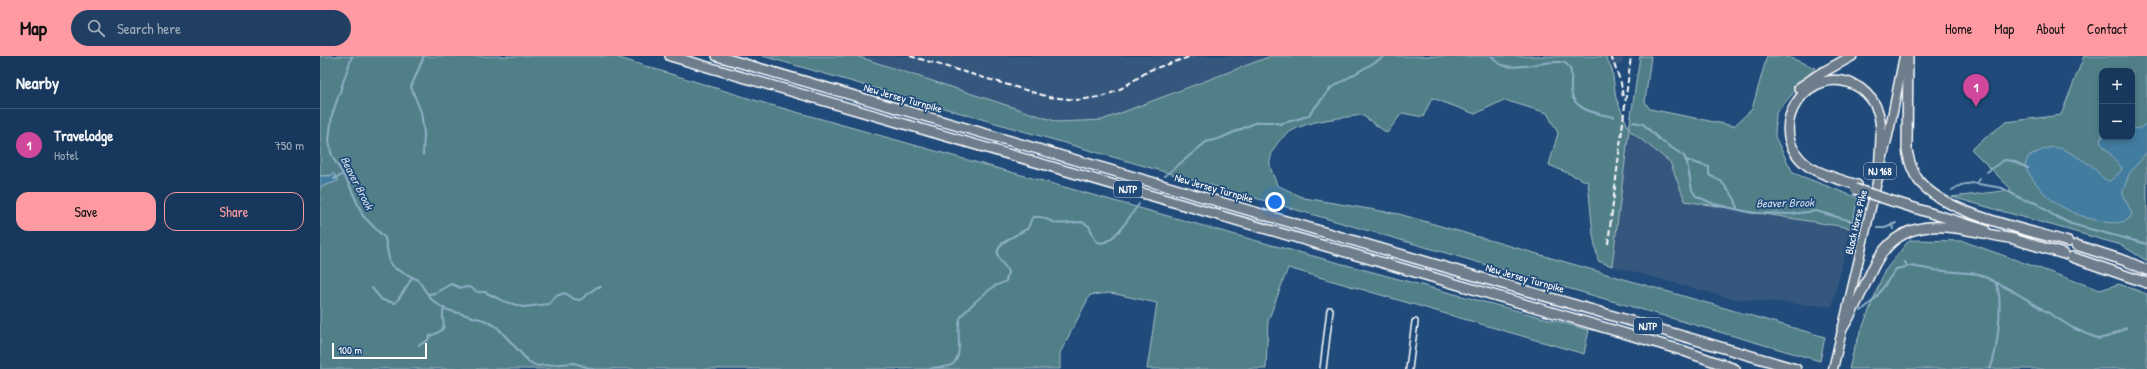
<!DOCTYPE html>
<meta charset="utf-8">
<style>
body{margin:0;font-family:"Patrick Hand",sans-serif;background:#203f62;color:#f1f3f6}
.controls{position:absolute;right:12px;top:12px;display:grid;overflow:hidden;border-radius:8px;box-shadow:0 2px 6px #0003}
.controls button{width:36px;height:36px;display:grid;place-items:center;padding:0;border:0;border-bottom:1px solid #365272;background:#17385c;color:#f1f3f6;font:20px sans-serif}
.scale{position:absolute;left:12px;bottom:10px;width:95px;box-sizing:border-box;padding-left:4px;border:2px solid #fff;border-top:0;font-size:11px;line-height:14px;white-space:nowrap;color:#fff;-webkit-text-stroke:3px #1f4a7a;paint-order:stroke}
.you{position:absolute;left:955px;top:146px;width:14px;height:14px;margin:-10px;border:3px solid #fff;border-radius:50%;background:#1a73e8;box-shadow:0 0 0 6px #1a73e833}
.badge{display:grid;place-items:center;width:26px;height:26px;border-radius:50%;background:#ff9aa2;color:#fff;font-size:13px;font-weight:700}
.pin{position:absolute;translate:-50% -33px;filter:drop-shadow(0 1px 2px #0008)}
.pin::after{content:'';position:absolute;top:21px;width:14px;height:12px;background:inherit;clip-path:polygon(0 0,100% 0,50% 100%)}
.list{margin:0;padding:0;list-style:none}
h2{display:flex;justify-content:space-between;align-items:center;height:52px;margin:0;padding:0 16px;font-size:17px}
h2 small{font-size:13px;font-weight:400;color:#9eacbb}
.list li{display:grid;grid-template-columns:26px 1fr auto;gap:12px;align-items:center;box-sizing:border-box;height:72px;padding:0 16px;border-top:1px solid #365272}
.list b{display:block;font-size:15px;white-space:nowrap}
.list p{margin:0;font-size:13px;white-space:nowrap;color:#9eacbb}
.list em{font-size:13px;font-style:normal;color:#9eacbb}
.actions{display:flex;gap:8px;padding:12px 16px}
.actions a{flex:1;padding:9px 0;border:1px solid #ff9aa2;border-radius:12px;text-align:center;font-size:14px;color:#ff9aa2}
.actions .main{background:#ff9aa2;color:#111}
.icon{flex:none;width:22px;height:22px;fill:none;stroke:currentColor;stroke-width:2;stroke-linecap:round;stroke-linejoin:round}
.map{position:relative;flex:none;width:1827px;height:313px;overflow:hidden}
header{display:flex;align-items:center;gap:24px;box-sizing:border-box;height:56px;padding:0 20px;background:#ff9aa2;color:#111}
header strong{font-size:19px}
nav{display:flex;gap:22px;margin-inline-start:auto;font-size:14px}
.search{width:280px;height:36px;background:#203f62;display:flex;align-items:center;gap:10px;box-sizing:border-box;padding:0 14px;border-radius:22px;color:#9eacbb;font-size:15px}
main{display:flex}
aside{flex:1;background:#17385c}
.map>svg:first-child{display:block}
.built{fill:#34567d}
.green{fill:#517f88;stroke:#a8bfc4;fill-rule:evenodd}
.water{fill:#437b9f;stroke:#8eb0c5}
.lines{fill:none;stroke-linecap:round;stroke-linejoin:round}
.stream{stroke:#8eb0c5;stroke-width:2}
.street-casing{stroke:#fff;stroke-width:8}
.primary-casing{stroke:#fff;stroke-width:11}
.highway-casing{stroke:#fff;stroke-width:12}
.street{stroke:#1f4a7a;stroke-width:5}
.primary{stroke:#6d7d8c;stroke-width:8}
.highway{stroke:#6d7d8c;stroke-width:9}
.rail{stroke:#fff;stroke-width:2;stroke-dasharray:6 3;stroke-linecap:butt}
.highway-bridge-casing{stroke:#fff;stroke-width:12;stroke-linecap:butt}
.highway-bridge{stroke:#6d7d8c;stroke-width:9}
.labels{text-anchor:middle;stroke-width:3.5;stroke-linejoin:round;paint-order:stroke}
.shield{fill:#1f4a7a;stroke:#bcc9d7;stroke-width:1}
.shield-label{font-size:10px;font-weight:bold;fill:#fff}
.street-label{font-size:11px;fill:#fff;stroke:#1f4a7a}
.water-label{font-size:12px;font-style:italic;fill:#d0dee7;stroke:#1f4a7a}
</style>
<header>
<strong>Map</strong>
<div class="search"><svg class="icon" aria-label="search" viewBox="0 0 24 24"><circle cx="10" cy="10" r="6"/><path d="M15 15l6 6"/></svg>Search here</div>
<nav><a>Home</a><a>Map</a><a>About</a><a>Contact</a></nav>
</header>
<main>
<aside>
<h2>Nearby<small></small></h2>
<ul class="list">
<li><span class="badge" style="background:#d1479c">1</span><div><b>Travelodge</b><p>Hotel</p></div><em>750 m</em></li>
</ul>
<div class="actions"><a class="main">Save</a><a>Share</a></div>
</aside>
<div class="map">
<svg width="1827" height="313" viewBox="0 0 1827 313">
<rect width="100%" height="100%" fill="#1f4a7a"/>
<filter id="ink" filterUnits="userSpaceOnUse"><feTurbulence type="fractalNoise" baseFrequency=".025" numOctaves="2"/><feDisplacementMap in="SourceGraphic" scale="8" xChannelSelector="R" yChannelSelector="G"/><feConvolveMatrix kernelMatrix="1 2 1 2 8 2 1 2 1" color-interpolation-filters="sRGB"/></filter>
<g filter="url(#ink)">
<!-- built -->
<path class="built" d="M536,0H951L782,64L738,66Z
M1285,0H1303V6L1292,13Z
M1309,74L1350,106L1365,145L1531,172L1512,251L1409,242L1292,210Z"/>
<!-- green -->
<path class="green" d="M0,0H293L444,47L948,188L1269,274L1264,298L968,212L948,265L946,313H827L837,247L791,237L770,239L740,297V313H0V131L18,125L15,119L0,120Z
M443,0H536L738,66L782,64L951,0H1285L1292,13L1296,42L1309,73L1320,0H1331L1325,46L1330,53L1414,70L1432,53L1447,0H1466L1495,12L1456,57L1455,81L1473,117L1538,142L1531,172L1365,145L1350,106L1309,74L1292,210L1278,205L1273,179L1268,126L1229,109L1238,77L1227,57L1184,44L1155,58L1112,42L1103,61L1082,57L1067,77L1042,59C1010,64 957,64 950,105C949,112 955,122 957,129L984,142L1079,158L1505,281L1500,305Z
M1764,0H1827V205L1801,189L1632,141L1692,134L1651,93L1686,66L1741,59ZM1782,15H1812V81H1782Z
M1589,184L1643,185L1780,234L1799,228L1827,238V313H1529L1534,293L1564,216Z"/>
<!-- water -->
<path class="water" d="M1827,67V96L1809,118L1803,135V140L1812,157L1810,162C1795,176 1745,156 1732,144C1721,135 1711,122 1705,110L1708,101C1729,90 1735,87 1756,100C1762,104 1769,107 1774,112C1779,117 1783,125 1790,125L1801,115L1802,112L1780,86L1782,80L1812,81V73L1820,72Z
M13,117L18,125L0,131V120H11Z"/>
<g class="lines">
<!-- stream -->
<path class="stream" d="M32,0L12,59L9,84L11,96L13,102L29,128L43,160L65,182L70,208L76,213L98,224L111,243L124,253L164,264L177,271L208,305L217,310L254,307L273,313
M1172,0C1184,23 1226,1 1245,7C1257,15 1247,31 1253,42C1260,56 1280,58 1294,61
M1313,66L1323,68L1340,84L1364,100L1367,107L1372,134L1376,140L1394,148L1432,157L1471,158L1496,155L1538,167
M103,99L104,77L101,56L91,31L104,0
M1366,104L1389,111V119L1401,125L1415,143L1417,152
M1667,116L1684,104L1693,105L1708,112
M845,120L886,86L901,82L937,66H952L960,68L988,60L1011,32L1065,0
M14,123L24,118
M1656,128L1660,123
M1632,134L1641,129L1653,127L1682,132L1702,143L1716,147L1733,159L1751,168L1827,188
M1572,168L1573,173
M1557,172H1565L1576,167
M1585,206L1587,210
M52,232L62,244L75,247C79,243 90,226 92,221
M109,238L115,237L131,228L141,232L149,231L158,236H165L183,245L203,251L229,248L236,240L245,237L254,243L260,244L277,231H281
M1541,255L1555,243L1576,213L1591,210L1613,214L1659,218L1693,235L1753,272L1779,283L1790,280L1806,272
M99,289L107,285L110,280C133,272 119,267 124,252
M610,313C617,309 627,313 633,308C645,296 634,274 641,261C645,254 668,234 675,230C679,228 683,227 686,225L688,216C686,210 680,206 678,200C674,186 700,178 708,172L712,162C721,158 728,165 736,167C746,169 753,166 762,166L769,170L776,185C790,195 811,158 819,148
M1670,313C1677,297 1684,243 1676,228"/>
<!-- street casing -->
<g class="street-casing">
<path id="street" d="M1003,313L1010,254
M1089,313L1095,266"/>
</g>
<!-- primary casing -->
<g class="primary-casing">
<path id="primary" d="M1513,313L1570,71L1584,0"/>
</g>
<!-- highway casing -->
<g class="highway-casing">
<path id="highway" d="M350,0L1105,219L1361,294L1415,313
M397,0L1476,313
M1588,0L1587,94C1589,105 1592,116 1599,125C1627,159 1707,173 1748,186
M1479,32L1498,19L1532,0
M1537,129C1522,124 1505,120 1491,112C1437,76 1490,0 1540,32C1548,38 1555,46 1558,56C1564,75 1559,100 1559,120
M1572,145L1665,174
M1690,182L1744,198
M1756,189L1806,205L1827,214
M1752,201L1827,227
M1522,273C1536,252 1544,229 1555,208C1586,150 1643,175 1694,183"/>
</g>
<!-- street -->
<use href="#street" class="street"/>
<!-- primary -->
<use href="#primary" class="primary"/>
<!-- highway -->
<use href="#highway" class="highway"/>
<!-- rail -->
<path class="rail" d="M590,0L729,41L759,44L785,40L802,32L830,14L872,0
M1291,0L1301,27L1303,42
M1288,188L1311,0"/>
<!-- highway-bridge casing -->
<g class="highway-bridge-casing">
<path id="highway-bridge" d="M1535,133L1572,145"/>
</g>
<!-- highway-bridge -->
<use href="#highway-bridge" class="highway-bridge"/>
</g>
</g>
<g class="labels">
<!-- shield labels -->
<g class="shield">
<rect x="1544" y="107" width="32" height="16" rx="3"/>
<rect x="794" y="125" width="28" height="16" rx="3"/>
<rect x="1314" y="262" width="28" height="16" rx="3"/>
</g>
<g class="shield-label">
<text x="1560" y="119">NJ 168</text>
<text x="808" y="137">NJTP</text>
<text x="1328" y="274">NJTP</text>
</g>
<!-- street labels -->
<g class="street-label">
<text transform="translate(583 42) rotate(16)" y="4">New Jersey Turnpike</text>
<text transform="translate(894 132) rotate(16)" y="4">New Jersey Turnpike</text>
<text transform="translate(1536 166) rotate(-77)" y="4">Black Horse Pike</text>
<text transform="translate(1205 222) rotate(16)" y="4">New Jersey Turnpike</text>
</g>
<!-- water labels -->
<g class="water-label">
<text transform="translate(37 127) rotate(63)" y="4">Beaver Brook</text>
<text transform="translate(1465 147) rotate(-1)" y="4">Beaver Brook</text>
</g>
</g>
</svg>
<div class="controls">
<button>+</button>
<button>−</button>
</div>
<div class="scale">100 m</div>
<div class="you"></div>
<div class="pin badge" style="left:1656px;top:51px;background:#d1479c">1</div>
</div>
</main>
